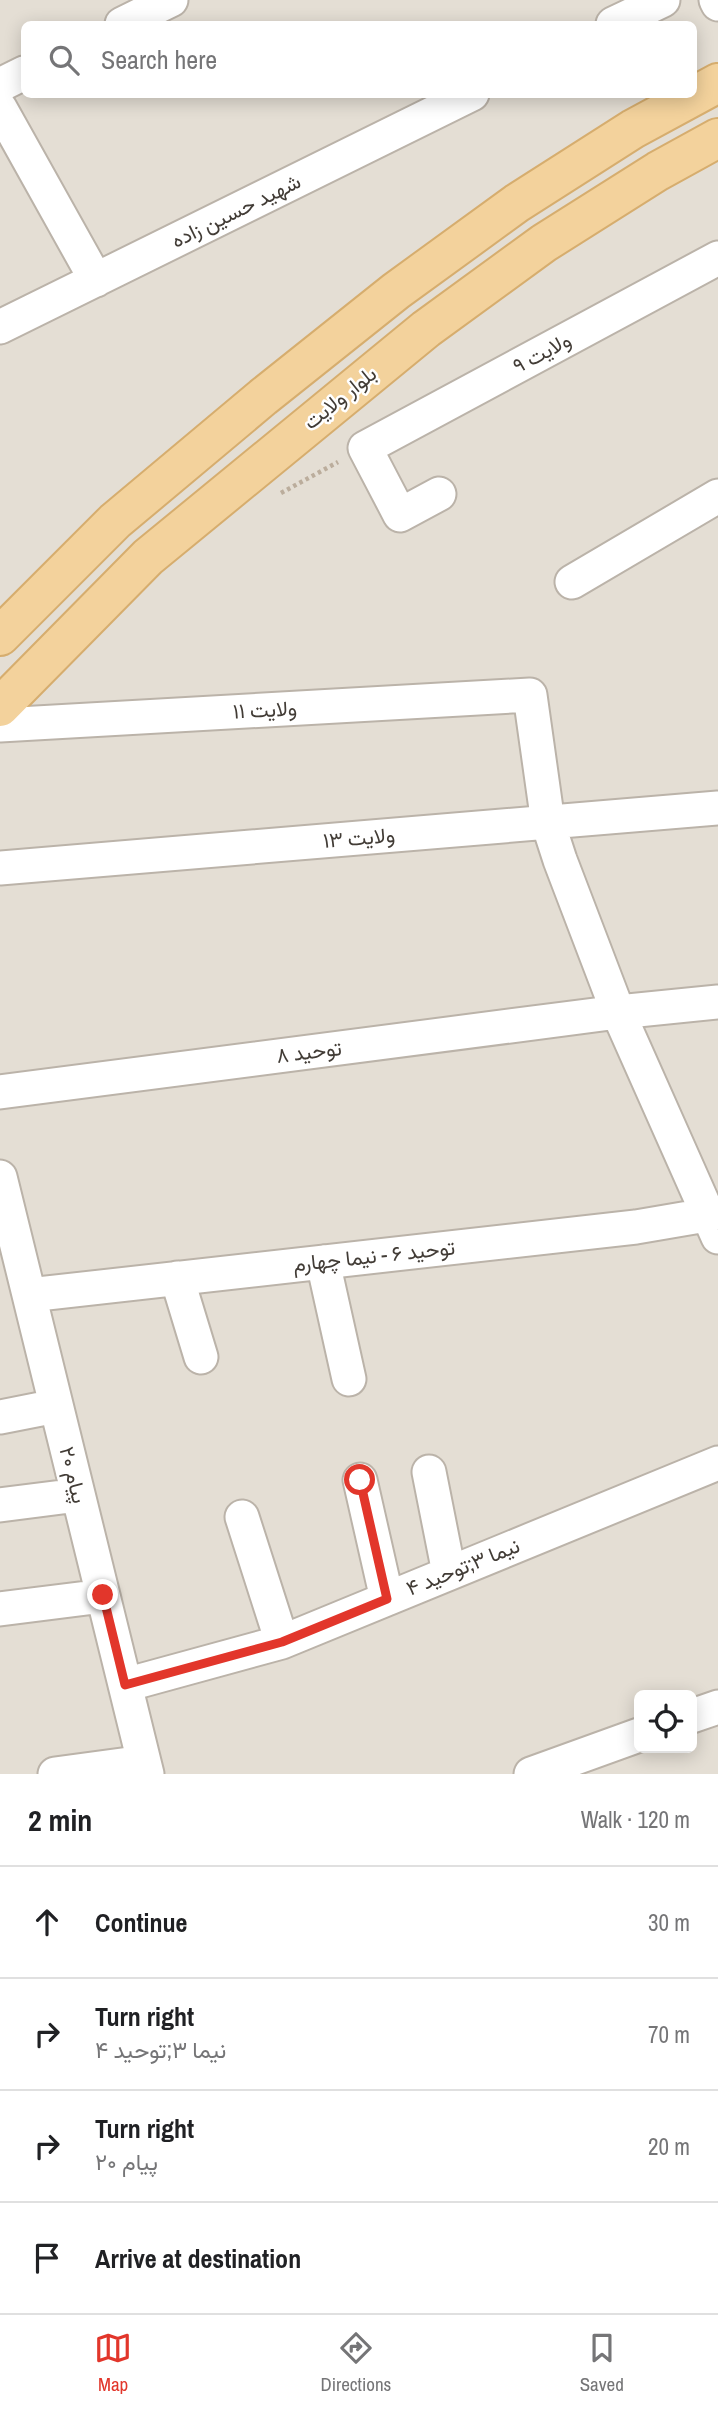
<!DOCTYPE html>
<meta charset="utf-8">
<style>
body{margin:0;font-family:"Archivo Narrow",Vazirmatn,sans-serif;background:#f6f6f6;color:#202124}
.controls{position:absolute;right:21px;bottom:21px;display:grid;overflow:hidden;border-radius:10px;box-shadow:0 4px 18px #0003}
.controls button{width:63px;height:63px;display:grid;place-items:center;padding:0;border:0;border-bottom:2px solid #e0e0e0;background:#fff;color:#202124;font:35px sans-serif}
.stop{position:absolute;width:21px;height:21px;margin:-16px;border:5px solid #e2362b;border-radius:50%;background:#fff}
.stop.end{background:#e2362b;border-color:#fff;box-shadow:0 2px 7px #0008}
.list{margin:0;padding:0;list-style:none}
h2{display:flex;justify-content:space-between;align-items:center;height:91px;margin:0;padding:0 28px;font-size:30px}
h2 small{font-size:23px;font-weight:400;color:#757577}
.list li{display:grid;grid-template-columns:46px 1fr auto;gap:21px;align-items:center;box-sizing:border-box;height:112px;padding:0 28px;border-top:2px solid #e0e0e0}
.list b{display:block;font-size:26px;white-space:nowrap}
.list p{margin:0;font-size:23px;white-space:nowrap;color:#757577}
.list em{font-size:23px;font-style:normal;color:#757577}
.icon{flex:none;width:38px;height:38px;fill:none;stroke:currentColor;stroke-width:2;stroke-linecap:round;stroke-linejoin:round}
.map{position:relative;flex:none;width:718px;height:1774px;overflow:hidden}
.search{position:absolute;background:#fff;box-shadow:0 4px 18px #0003;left:21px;right:21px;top:21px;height:77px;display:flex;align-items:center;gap:18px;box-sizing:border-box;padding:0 24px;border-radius:10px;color:#757577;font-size:26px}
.sheet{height:539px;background:#fff}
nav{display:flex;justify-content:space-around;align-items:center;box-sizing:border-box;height:98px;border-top:2px solid #e0e0e0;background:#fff;font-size:19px;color:#757577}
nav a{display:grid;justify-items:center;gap:4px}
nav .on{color:#e2362b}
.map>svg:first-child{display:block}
.residential{fill:#e4ded4;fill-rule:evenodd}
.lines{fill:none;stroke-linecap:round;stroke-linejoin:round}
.street-casing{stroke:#bbb3a9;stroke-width:37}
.primary-casing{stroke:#d6ad6e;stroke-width:42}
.path{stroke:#bbad9c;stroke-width:4.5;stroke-dasharray:3.5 3.5;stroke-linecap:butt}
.street{stroke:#fff;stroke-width:33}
.primary{stroke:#f3d29c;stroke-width:38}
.route{stroke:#e2362b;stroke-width:9}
.labels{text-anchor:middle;stroke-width:5;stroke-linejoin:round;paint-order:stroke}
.street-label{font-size:21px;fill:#423c36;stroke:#fff}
</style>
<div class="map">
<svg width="718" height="1774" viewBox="0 0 718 1774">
<rect width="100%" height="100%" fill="#f1ece6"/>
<!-- residential -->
<path class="residential" d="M0,0H718V1774H0ZM24,24H694V94H24ZM639,1695H692V1748H639Z"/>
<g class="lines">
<!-- street casing -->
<g class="street-casing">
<path id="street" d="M716,0L718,4
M122,24L171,0
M613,24L663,0
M0,85L24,73
M0,108L96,280
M0,327L472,94
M439,494L400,515L365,448L718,258
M572,582L718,496
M0,725L530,695L548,823L560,860L618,1012L718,1237
M0,868L718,808
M0,1092L618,1012L718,1002
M0,1177L147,1774
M323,1262L349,1379
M177,1278L201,1357
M29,1295L636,1227L718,1213
M0,1417L56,1406
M429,1472L449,1573
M360,1480L387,1599
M0,1505L78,1495
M242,1517L282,1642
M0,1609L103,1596
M125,1685L282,1642L718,1463
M692,1716L718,1707
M55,1774L144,1762
M531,1774L639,1735"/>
</g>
<!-- primary casing -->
<g class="primary-casing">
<path id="primary" d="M0,636L115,521L263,397L396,291L517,203L633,129L718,83
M0,707L148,557L426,329L544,243L658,171L718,138"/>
</g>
<!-- path -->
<path class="path" d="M281,493L338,462"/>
<!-- street -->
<use href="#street" class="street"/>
<!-- primary -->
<use href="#primary" class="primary"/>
</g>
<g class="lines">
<!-- route -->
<path class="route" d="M103,1595L125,1685L282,1642L387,1599L360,1480"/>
</g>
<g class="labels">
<!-- street labels -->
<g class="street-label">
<text transform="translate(236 211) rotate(-26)" y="7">شهید حسین زاده</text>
<text transform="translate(542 353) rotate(-28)" y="7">ولایت ۹</text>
<text transform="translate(340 398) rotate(-39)" y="7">بلوار ولایت</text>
<text transform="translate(265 710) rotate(-3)" y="7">ولایت ۱۱</text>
<text transform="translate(359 838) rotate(-5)" y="7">ولایت ۱۳</text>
<text transform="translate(309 1052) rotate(-7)" y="7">توحید ۸</text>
<text transform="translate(374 1256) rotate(-6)" y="7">توحید ۶ - نیما چهارم</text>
<text transform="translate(73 1475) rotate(76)" y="7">پیام ۲۰</text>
<text transform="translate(463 1567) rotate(-22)" y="7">نیما ۳;توحید ۴</text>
</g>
</g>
</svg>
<div class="controls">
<button><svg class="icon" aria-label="locate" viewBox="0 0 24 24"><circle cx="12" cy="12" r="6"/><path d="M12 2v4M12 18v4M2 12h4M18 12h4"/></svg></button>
</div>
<div class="stop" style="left:360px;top:1480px"></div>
<div class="stop end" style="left:103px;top:1595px"></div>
<div class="search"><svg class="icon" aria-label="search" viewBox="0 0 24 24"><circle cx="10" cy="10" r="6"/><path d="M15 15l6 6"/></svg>Search here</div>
</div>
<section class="sheet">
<h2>2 min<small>Walk · 120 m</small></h2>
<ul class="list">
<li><svg class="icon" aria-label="ahead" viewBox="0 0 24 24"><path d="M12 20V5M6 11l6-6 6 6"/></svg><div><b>Continue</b></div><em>30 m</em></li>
<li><svg class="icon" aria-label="right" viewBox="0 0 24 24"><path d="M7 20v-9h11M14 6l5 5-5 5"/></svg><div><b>Turn right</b><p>نیما ۳;توحید ۴</p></div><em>70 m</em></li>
<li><svg class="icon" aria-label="right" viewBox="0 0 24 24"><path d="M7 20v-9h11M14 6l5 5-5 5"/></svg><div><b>Turn right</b><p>پیام ۲۰</p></div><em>20 m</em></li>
<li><svg class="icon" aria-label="arrive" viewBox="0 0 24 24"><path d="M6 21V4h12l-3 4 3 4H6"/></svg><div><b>Arrive at destination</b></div></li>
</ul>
</section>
<nav>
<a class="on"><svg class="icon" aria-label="map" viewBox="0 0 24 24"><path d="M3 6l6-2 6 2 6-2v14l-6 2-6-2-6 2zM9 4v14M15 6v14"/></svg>Map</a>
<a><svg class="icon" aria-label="directions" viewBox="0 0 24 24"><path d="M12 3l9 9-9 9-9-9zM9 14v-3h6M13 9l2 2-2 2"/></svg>Directions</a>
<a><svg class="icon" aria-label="saved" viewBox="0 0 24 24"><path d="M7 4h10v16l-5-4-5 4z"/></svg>Saved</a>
</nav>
